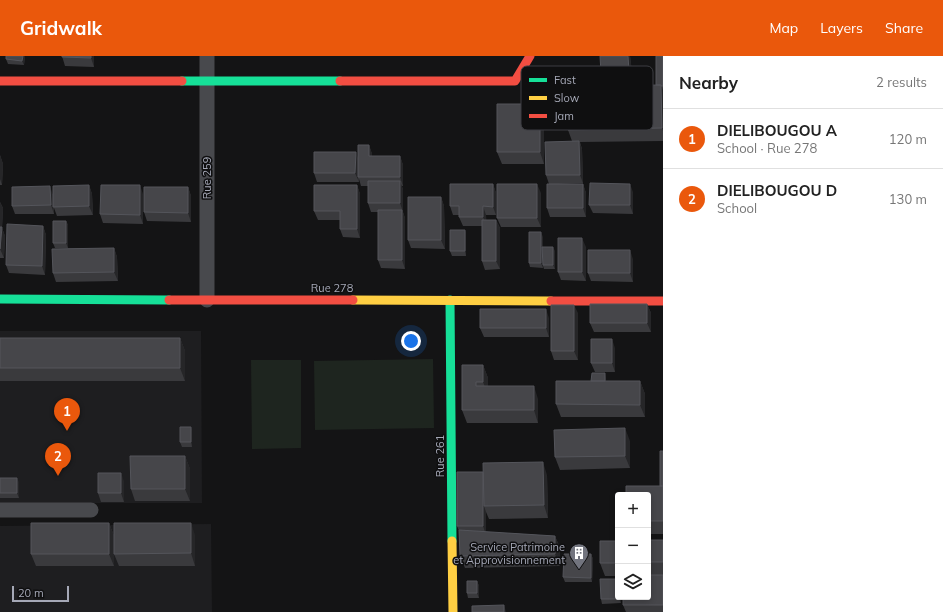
<!DOCTYPE html>
<meta charset="utf-8">
<style>
body{margin:0;font-family:Mulish,sans-serif;background:#f6f6f6;color:#222}
.controls{position:absolute;right:12px;bottom:12px;display:grid;overflow:hidden;border-radius:4px;box-shadow:0 2px 6px #0003}
.controls button{width:36px;height:36px;display:grid;place-items:center;padding:0;border:0;border-bottom:1px solid #e0e0e0;background:#fff;color:#222;font:20px sans-serif}
.scale{position:absolute;left:12px;bottom:10px;width:57px;box-sizing:border-box;padding-left:4px;border:2px solid #a5a8b6;border-top:0;font-size:11px;line-height:14px;white-space:nowrap;color:#a5a8b6;-webkit-text-stroke:3px #0f0f10;paint-order:stroke}
.you{position:absolute;left:411px;top:285px;width:14px;height:14px;margin:-10px;border:3px solid #fff;border-radius:50%;background:#1a73e8;box-shadow:0 0 0 6px #1a73e833}
.badge{display:grid;place-items:center;width:26px;height:26px;border-radius:50%;background:#ea580c;color:#fff;font-size:13px;font-weight:700}
.pin{position:absolute;translate:-50% -33px;filter:drop-shadow(0 1px 2px #0008)}
.pin::after{content:'';position:absolute;top:21px;width:14px;height:12px;background:inherit;clip-path:polygon(0 0,100% 0,50% 100%)}
.list{margin:0;padding:0;list-style:none}
h2{display:flex;justify-content:space-between;align-items:center;height:52px;margin:0;padding:0 16px;font-size:17px}
h2 small{font-size:13px;font-weight:400;color:#767676}
.list li{display:grid;grid-template-columns:26px 1fr auto;gap:12px;align-items:center;box-sizing:border-box;height:60px;padding:0 16px;border-top:1px solid #e0e0e0}
.list b{display:block;font-size:15px;white-space:nowrap}
.list p{margin:0;font-size:13px;white-space:nowrap;color:#767676}
.list em{font-size:13px;font-style:normal;color:#767676}
.icon{flex:none;width:22px;height:22px;fill:none;stroke:currentColor;stroke-width:2;stroke-linecap:round;stroke-linejoin:round}
.map{position:relative;flex:none;width:663px;height:556px;overflow:hidden}
header{display:flex;align-items:center;gap:24px;box-sizing:border-box;height:56px;padding:0 20px;background:#ea580c;color:#fff}
header strong{font-size:19px}
nav{display:flex;gap:22px;margin-inline-start:auto;font-size:14px}
main{display:flex}
aside{flex:1;background:#fff}
.map>svg:first-child{display:block}
.built{fill:#1e1e20}
.green{fill:#1e251f}
.lines{fill:none;stroke-linecap:round;stroke-linejoin:round}
.street{stroke:#48494d;stroke-width:15}
.fast{stroke:#16e098;stroke-width:9}
.slow{stroke:#ffcf43;stroke-width:9}
.jam{stroke:#f24e42;stroke-width:9}
.wall{fill:#3a3a3d}
.shaded-wall{fill:#262628}
.building{fill:#46464a;stroke:#54555b}
.labels{text-anchor:middle;stroke-width:3;stroke-linejoin:round;paint-order:stroke}
.street-label{font-size:11px;fill:#a5a8b6;stroke:#0f0f10}
.poi-label{font-size:11px;fill:#a5a8b6;stroke:#0f0f10;text-anchor:end}
.key{fill:#0f0f10;stroke:#3c3d42;stroke-width:1}
.key-label{font-size:11px;fill:#a5a8b6}
</style>
<header>
<strong>Gridwalk</strong>
<nav><a>Map</a><a>Layers</a><a>Share</a></nav>
</header>
<main>
<div class="map">
<svg width="663" height="556" viewBox="0 0 663 556">
<rect width="100%" height="100%" fill="#141415"/>
<!-- built -->
<path class="built" d="M0,275H201L202,447H0Z
M211,468L212,556H0V470Z"/>
<!-- green -->
<path class="green" d="M433,303L434,372L315,374L314,305Z
M251,304H301V392L252,393Z"/>
<g class="lines">
<!-- street -->
<path class="street" d="M207,0V244
M0,454H91"/>
<!-- fast -->
<path class="fast" d="M182,25H340
M0,243L169,244
M450,244L452,485"/>
<!-- slow -->
<path class="slow" d="M353,244L551,245
M452,485L453,556"/>
<!-- jam -->
<path class="jam" d="M0,25H182
M340,25H515L530,0
M169,244H353
M551,245H663"/>
</g>
<!-- wall -->
<path class="wall" d="M6,0H25L24,9L8,8L6,3Z
M62,0H94V11L65,10Z
M630,0L633,24L604,26L601,17Z
M663,0V85L580,86L582,93L583,127L559,128H583L586,137V161H550L547,152L549,128L546,119L572,85L568,74L656,29Z
M544,61V108H502L497,96Z
M369,89L372,98V100H400L403,109V130H402L403,134V156L405,162V213L381,212L378,204V156H371L368,147V130H361L359,123V126H317L314,117L358,103Z
M0,99L3,108L2,129H0Z
M493,128L496,137V159H486V164H496L500,172V213L485,214L482,205V170H463L459,161V159H453L450,150Z
M89,129L92,138L93,159L57,160L54,152V158H15L12,150L53,138Z
M357,129L360,138V182L343,181L340,173V164H318L314,155Z
M188,131L191,140V166L147,165L144,156Z
M633,136V158L593,157L589,149Z
M541,137V171H501L497,162Z
M143,138V168L103,167L100,158Z
M441,141L444,150L445,193L411,192L408,184Z
M0,146L3,152L2,172L5,180L4,202H0Z
M66,165L68,169V192H55L53,187Z
M43,170L46,179L45,219L9,217L6,209Z
M465,174L466,178V200H452L450,195Z
M543,181V191L555,195V213H544L543,210V212L530,211L529,207Z
M586,191V225L561,224L558,216Z
M114,192L117,201L118,225L56,226L53,217Z
M633,203V226L591,225L588,217Z
M647,248L651,257V276H594L590,267Z
M578,257V304H554L551,295Z
M549,262V281H484L480,272Z
M0,282H180L185,295V325H0Z
M615,292V316H595L591,307Z
M483,309L488,322V330L538,343V367H467L462,354Z
M606,322V325H640L645,338V361H561L556,348L591,325Z
M191,371L192,376V391H182L180,386Z
M630,385V412L560,414L555,401Z
M663,395V478H648V439L660,430Z
M185,400L190,413V445H135L131,433Z
M457,416L547,419L548,462L489,463L486,456V476L555,480L560,492V510L465,512L460,500L459,475L457,470Z
M0,422L19,426V442H0Z
M124,425V446H101L98,437Z
M109,467L114,480V510H36L31,498Z
M195,479V510H119L114,498Z
M648,484H663V519H648Z
M618,485V520H605L600,507Z
M591,498L593,503L592,526H565L563,521Z
M663,519V556H626L623,549Z
M477,525L479,530V542H468L467,537Z
M620,541L621,547L602,548L601,543Z"/>
<!-- shaded-wall -->
<path class="shaded-wall" d="M23,0H25L24,9L22,5Z
M91,0H94V11L91,2Z
M628,0H630L633,24L629,15Z
M661,29L663,34V75L662,72Z
M540,48L544,61V108L540,96Z
M579,85L582,93L583,127L580,119Z
M369,89L372,98V109L369,100Z
M356,96L359,105L358,121L359,126L355,117Z
M0,99L3,108L2,129L0,123Z
M400,100L403,109V130L400,121Z
M400,125L403,134V156L400,147Z
M493,128L496,137V159L493,151Z
M537,128L541,137V171L537,162Z
M583,128L586,137V161L583,152Z
M630,128L633,136V158L630,149Z
M89,129L92,138L93,159L89,150Z
M140,129L143,138V168L140,159Z
M357,129L360,138V182L357,173Z
M50,130L53,139L54,158L51,149Z
M188,131L191,140V166L188,157Z
M441,141L444,150L445,193L441,184Z
M0,146L3,152L2,172L5,180L4,202L0,193Z
M483,150L486,159L487,170L483,161Z
M402,154L405,162V213L402,204Z
M496,164L500,172V213L496,205Z
M66,165L68,169V192L66,187Z
M43,170L46,179L45,219L42,210Z
M465,174L466,178V200L465,195Z
M541,176L543,181V212L541,207Z
M582,182L586,191V225L582,216Z
M553,191L555,195V213L553,209Z
M114,192L117,201L118,225L114,216Z
M630,194L633,203V226L630,217Z
M647,248L651,257V276L647,267Z
M574,249L578,257V304L574,295Z
M546,253L549,262V281L546,272Z
M180,282L185,295V325L180,312Z
M612,283L615,292V316L612,307Z
M483,309L488,322V339L483,326Z
M605,317L606,322V334L605,330Z
M640,325L645,338V361L640,349Z
M534,330L538,343V367L534,354Z
M191,371L192,376V391L191,386Z
M625,372L630,385V412L625,400Z
M185,400L190,413V445L185,433Z
M543,406L547,419L548,462L544,449Z
M483,416L484,450L486,456V479L483,470Z
M121,417L124,425V446L121,437Z
M17,422L19,426V442L17,437Z
M109,467L114,480V510L109,498Z
M191,467L195,479V510L191,497Z
M555,480L560,492V510L555,498Z
M591,498L593,503L592,526L591,522Z
M477,525L479,530V542L477,537Z
M619,541H620L621,547L619,543Z
M504,549L506,556H504Z"/>
<!-- building -->
<path class="building" d="M6,0H23L22,5L6,3Z
M62,0H91V2L62,1Z
M600,0H628L629,15L601,17Z
M656,0H663V30H661V29H656Z
M661,29L662,72L568,74L567,30Z
M497,48H540V96H497Z
M579,85L580,119H546L545,86Z
M358,89H369V100H400V121H358Z
M314,96H356L355,117H314Z
M368,125H400V147H368Z
M590,127L630,128V149H589Z
M450,128H493V151L483,150V161H459V150H450Z
M497,128H537V162H497Z
M547,128H583V152H547Z
M89,129V150L53,151V130Z
M101,129H140V159L100,158Z
M314,129H357V173H340V155H314Z
M50,130L51,149L12,150V131Z
M144,131H188V157L144,156Z
M408,141H441V184H408Z
M378,154H402V204H378Z
M482,164H496V205H482Z
M53,165H66V187H53Z
M7,168L43,170L42,210L6,209Z
M0,171H2L0,193Z
M450,174H465V195H450Z
M529,176H541V207H529Z
M558,182H582V216H558Z
M542,191H553V209H543Z
M114,192V216L53,217L52,193Z
M588,194H630V217H588Z
M590,248H647V267H590Z
M551,249H574V295H551Z
M480,253H546V272H480Z
M0,282H180V312H0Z
M591,283H612V307H591Z
M462,309H483V326H476V330H534V354H462Z
M592,317H605V325H591Z
M556,325H640V349L556,348Z
M180,371H191V386H180Z
M625,372V400L555,401L554,374Z
M660,395H663V430H660Z
M130,400H185V433H131Z
M543,406L544,449L484,450L483,407Z
M457,416H483V470H457Z
M98,417H121V437H98Z
M0,422H17V437H0Z
M626,430H663V465H648V439H626Z
M31,467H109V498H31Z
M114,467H191V497L114,498Z
M459,474L555,480V498L460,500Z
M648,484H663V506H648Z
M600,485H618V507H600Z
M564,498H591V522L563,521Z
M648,519H663V549H623V541H648Z
M600,523H618V541H619V543H601Z
M467,525H477V537H467Z
M504,549V556H472V550Z"/>
<!-- icons -->
<defs>
<g id="building-pin" transform="scale(1)"><path d="M0 17L-7.5 6A9.5 9.5 0 1 1 7.5 6Z" fill="#72747e" stroke="#0f0f10"/><path d="M-4-6H4V6H1V3H-1V6H-4ZM-2.5-4.3h1.7v1.8h-1.7ZM.8-4.3h1.7v1.8H.8ZM-2.5-1h1.7V.8h-1.7ZM.8-1h1.7V.8H.8Z" fill="#fff"/></g>
</defs>
<g fill-rule="evenodd">
<use href="#building-pin" x="579" y="497"/>
</g>
<g class="labels">
<!-- street labels -->
<g class="street-label">
<text transform="translate(207 122) rotate(-90)" y="4">Rue 259</text>
<text x="332" y="236">Rue 278</text>
<text transform="translate(440 400) rotate(-90)" y="4">Rue 261</text>
</g>
<!-- poi labels -->
<g class="poi-label">
<text x="565" y="495">Service Patrimoine<tspan x="565" dy="13">et Approvisionnement</tspan></text>
</g>
</g>
<!-- legend -->
<rect x="521" y="10" width="132" height="64" rx="6" class="key"/>
<rect x="529" y="22" width="18" height="4" fill="#16e098"/>
<rect x="529" y="40" width="18" height="4" fill="#ffcf43"/>
<rect x="529" y="58" width="18" height="4" fill="#f24e42"/>
<g class="key-label">
<text x="554" y="28">Fast</text>
<text x="554" y="46">Slow</text>
<text x="554" y="64">Jam</text>
</g>
</svg>
<div class="controls">
<button>+</button>
<button>−</button>
<button><svg class="icon" aria-label="layers" viewBox="0 0 24 24"><path d="M12 4l9 5-9 5-9-5zM3 14l9 5 9-5"/></svg></button>
</div>
<div class="scale">20 m</div>
<div class="you"></div>
<div class="pin badge" style="left:67px;top:375px">1</div>
<div class="pin badge" style="left:58px;top:420px">2</div>
</div>
<aside>
<h2>Nearby<small>2 results</small></h2>
<ul class="list">
<li><span class="badge">1</span><div><b>DIELIBOUGOU A</b><p>School · Rue 278</p></div><em>120 m</em></li>
<li><span class="badge">2</span><div><b>DIELIBOUGOU D</b><p>School</p></div><em>130 m</em></li>
</ul>
</aside>
</main>
